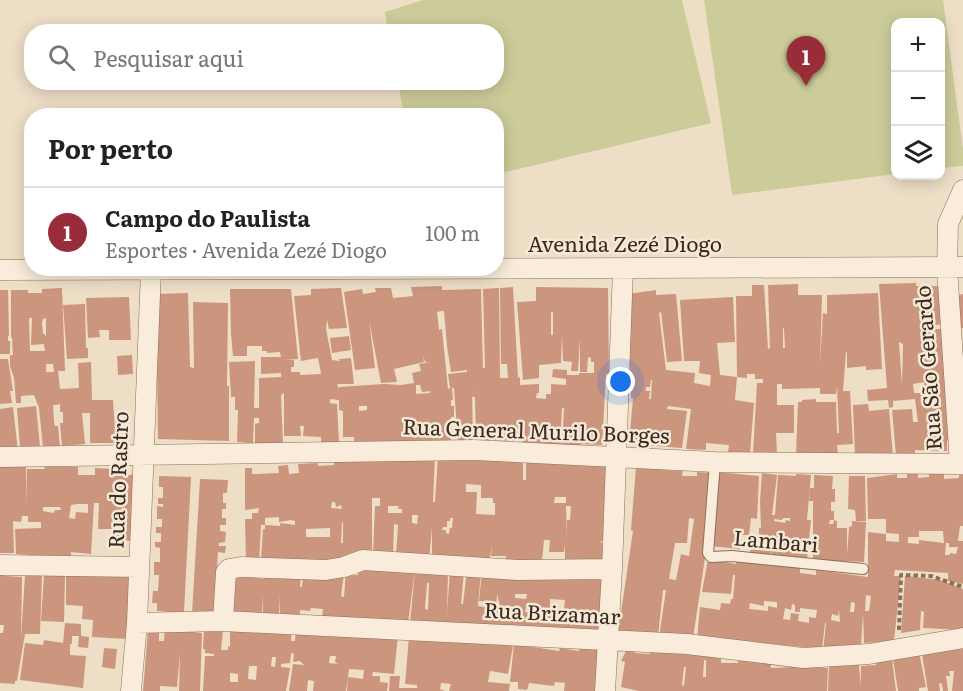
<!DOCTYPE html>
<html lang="pt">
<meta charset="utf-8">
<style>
body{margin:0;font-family:Literata,serif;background:#f6f6f6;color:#222}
.controls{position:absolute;right:18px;top:18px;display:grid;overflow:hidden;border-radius:12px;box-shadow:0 3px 15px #0003}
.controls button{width:54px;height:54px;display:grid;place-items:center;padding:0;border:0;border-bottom:2px solid #e0e0e0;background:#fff;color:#222;font:30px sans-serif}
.you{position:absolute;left:621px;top:382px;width:21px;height:21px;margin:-15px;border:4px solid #fff;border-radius:50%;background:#1a73e8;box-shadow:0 0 0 9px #1a73e833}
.badge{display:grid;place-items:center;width:39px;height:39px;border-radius:50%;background:#982c39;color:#fff;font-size:20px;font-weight:700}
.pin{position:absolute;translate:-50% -50px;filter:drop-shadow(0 2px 3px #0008)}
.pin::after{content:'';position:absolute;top:32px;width:21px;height:18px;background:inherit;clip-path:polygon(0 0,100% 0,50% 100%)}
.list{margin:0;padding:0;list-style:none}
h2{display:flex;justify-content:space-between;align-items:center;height:78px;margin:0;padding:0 24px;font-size:26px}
h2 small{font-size:20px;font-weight:400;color:#767676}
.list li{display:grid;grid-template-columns:39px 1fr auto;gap:18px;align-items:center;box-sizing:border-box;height:90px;padding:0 24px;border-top:2px solid #e0e0e0}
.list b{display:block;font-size:22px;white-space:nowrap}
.list p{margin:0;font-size:20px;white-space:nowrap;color:#767676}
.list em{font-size:20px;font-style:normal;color:#767676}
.icon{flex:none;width:33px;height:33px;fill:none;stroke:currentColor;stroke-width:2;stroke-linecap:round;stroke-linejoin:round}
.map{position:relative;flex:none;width:963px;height:691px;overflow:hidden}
.search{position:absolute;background:#fff;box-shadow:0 3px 15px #0003;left:24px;top:24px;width:480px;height:66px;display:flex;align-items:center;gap:15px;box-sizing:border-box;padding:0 21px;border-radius:24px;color:#767676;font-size:22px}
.panel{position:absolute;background:#fff;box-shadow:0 3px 15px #0003;left:24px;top:108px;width:480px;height:168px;border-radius:24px}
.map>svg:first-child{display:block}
.green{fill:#cccc9a}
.building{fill:#cc957d;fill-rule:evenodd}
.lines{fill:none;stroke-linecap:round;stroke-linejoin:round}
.lane-casing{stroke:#8a6f5c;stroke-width:12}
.street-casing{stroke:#8a6f5c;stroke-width:21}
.path{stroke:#8a6f5c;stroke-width:4;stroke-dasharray:4.5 3;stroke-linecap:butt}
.lane{stroke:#f9ecda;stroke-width:10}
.street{stroke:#f9ecda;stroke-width:20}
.labels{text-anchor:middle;stroke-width:5;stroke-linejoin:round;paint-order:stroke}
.street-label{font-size:21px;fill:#3a2920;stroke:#f5e9d6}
</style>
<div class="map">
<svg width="963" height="691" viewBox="0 0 963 691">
<rect width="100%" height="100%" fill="#eedec6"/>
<!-- green -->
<path class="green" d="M423,0H682L711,123L497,174L496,116L404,115L398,83L496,82V32L388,31L385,12Z
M704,0H943L963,149V166L941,168L940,22H896L895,174L732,195Z"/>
<!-- building -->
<path class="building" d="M916,283V286H944L947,324L935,325L936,329H947L951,441H947V451L915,450V455L896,456L892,410L912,409L913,422H918L915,399L893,401V407L889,408L888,400L868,401L867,390L887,388L879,284ZM899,342L903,344L902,385ZM924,382L925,393H914L913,384Z
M798,284V295H822L820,364L823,313L827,314V295L878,293L882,369L866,370V366L847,368V352H846L843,391H850L853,444L837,445L838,455H796L798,402H802V400L816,399V402H836L837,433H839L837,386L836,394H820V388L784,389H782V384H777V405H794V433H776L777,454L753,453L757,383H763V379H755V374H747V378L737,377L736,296H752V285H764L768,349L770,348L768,285ZM783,328H784L785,348H783Z
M442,286V290L481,289L483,368H485L483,289L499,288L500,378H508L507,364H501L500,288L513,287L518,378L520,377V385L539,384V393H537L536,398L546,399V394H551V384L566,385V379L552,377L553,369L567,370V375H579V373H594V362H591V358L588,357L587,372H580V338L578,371H571L572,362L563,361L562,335L561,363L539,365V378L523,380L517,302L536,301V287L608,288L609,374H606L602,445L581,444V448L522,445V441L476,440L475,397H472V389L473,442H458L454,388H452L453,400H451V406H454V417H451V442L354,443V437H343V411L339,410V400L330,399V403L337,404L339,443L321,442V437L303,436L304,426H300L301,436H284V393L281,395L283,445H255V424L259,423V418H254L253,443L237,442L238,410H235V397H231L229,362L255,361L254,408H259V378L281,377V373L261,374V357H281L280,352L267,353V351H262V346H247V356H233L231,334L230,289H291L298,359L284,360H294V367H291V372H300V375L320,374L321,373L318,358L301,361L294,296L311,295V289L341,288L347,328L329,329L327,320L326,329L332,360L340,361L339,359L351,358L354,384H337L339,389V387L384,384L401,385L414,383L412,373L421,371L419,364L430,362H425L423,356L424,362L394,369L397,382L381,383L369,320L375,368L355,370L344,292L362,289L363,294L376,292L375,288H391L393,298L413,296L411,287ZM442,311H444L447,346L451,372L467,370V372L448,374L450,388L448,389L442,329L439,330L437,312ZM551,312H553V335H551ZM416,385H420L422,392L430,391V393L416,394ZM359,406H367V410L359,411ZM562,408H564L563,428L561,427Z
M62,288L65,371H58L60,389L79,388L78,363L91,362L92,400H113L116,443H90V413H82L85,444L62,446L60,423H63V412H60V404L56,405H53L54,422L55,426H58L60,447L43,448L39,408L34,395L21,396V403H16L14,378L10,366V355H13L12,341H13L11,336V290H28V293H42V289ZM29,318H32L31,345L44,344L45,351H30ZM46,318V336L43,333L42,323L43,319ZM46,364H53L54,372H46Z
M0,290H8L9,336H8V341H10V354H0Z
M656,290V295L676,294L682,361L667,362L661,312L659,313L666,370L695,373L694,383L710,386L711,375L699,373L700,361H684L680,300L733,297L735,342L717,343L720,375L737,377L735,400L754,403L750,453L728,452L729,445L706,443V450L686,449L691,409L668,406L667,409L687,411L682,448L629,444L633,398H631L628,294ZM651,380H652L651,399H649L650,391H646V387H650Z
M188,293L190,367L194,368L193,302L228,303L227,386H229V441L158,439L156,294Z
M963,294V328H960L956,296Z
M129,297L131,340H109V330H99L100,337L88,338L86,298Z
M85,304L86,348H88V358L67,359L63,305Z
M349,336L351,350L332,353L330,338Z
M132,355L133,374L118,375L117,356Z
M0,359H8L13,391H10L12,403L0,404Z
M868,404L869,411L889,409L893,456L855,455L853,405Z
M36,406L40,446L20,447L17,408Z
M13,407L18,451L0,453V409Z
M412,455L435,456L433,502H435L438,456L467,457L468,460H492L523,456V480H526V462L567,463L605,466L609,468L606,542L601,541V543L606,544V556L603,555L602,566L565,563V544L564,552H549L550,540H544L542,561L505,563L506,556H491L492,545L489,563L432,560V528L429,560L396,555L398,525L394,524L393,554L373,553L375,506H380V498H372V556L341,557V565L261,561L263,529H265V525L280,526V523L295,525V521L291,520L279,522V517L265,518V525H261L259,564H246L245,519H252V513H258L259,508L245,510V468H252V474H258L279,473L278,466L288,465L289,474L299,473L298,464L318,463V466L334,465V461H411ZM466,484L481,485V498H493V503H495V515L476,514L477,492H466ZM555,497H566V503H554ZM332,502H335L336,507L341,505L342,509L331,508ZM388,506H399L398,509H402V513H388ZM566,506H571L570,520H567V540ZM412,515H418L417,524L412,523ZM450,518H453L452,528H450L449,534L446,533V530H442L443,527H447V521H450ZM342,522H343V543H341ZM330,528V537H306V529Z
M44,466L78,467V475H95V468L113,469V474L136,475L133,541L115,540L116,529H98L99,503H94L91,554L71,552V558L16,554L15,529L41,528V522H28V516H22L21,522L13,521L14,553H0V467H26L27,505V469H45ZM77,504H88V513L76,512L75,519L69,518L71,505ZM43,507H60L61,510H55L54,513L43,511Z
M636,467H664V470L683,471L682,476H697V472L714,473L705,558L693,638L659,637L666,590H663L658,636L618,633L633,531L631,530ZM689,518L694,519L689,556L681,554L676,580L669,579L675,543H687Z
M716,472L759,476L757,519L751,518L749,535H741L740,549L710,546Z
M944,472V479L959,478V475H963V526H960L958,541H963V584L948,581V573L895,570L894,576H901L894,641L864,643L863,613L861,646L838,645L837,653L823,652L826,623H825L822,649L764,643V647L697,638L700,607L720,610L721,603L730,604L731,599H733L735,575H733L731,594L702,592L708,559L736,564L737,559L800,568V573L816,575V570L868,577V532L886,534V541L899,542V534L886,533V519H868L867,478L897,474V478H907V474L918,473V478L929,477V473ZM919,531H943L944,543L919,540V544L908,543V537H919ZM946,543H949V547H958L956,554L950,553V555H945ZM866,595L871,596L869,611H865ZM764,601L777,602V608L768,606V611L749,609L750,603L764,606ZM851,602L855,603L854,612H850ZM792,604L795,605V612H800V608L817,610L816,618L809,617V623L798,621L799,614L791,613L790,620L783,619L785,608L791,610ZM839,610L840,622L831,620L832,614L838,616Z
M762,473L777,475L772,515H775L778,475L796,476V474L811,475L807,520H811L807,560L772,557L771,551L770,557L750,555L751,538L759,539V528H761L760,501ZM783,518H790V521L786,520L785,523L774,521V519L782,520Z
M814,475L833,476L832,489H835V502H831V511H834V520H830L829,524H833L834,520L837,521V528H847V556L849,527L852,526V521L866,522L864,562L813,560V501H809L810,488H814Z
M159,476L191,477L184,613L157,611V603H152L153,591H158L159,575H154V562H160V548L155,547V542H161V533H156V527H162V519H157V506L163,507V504H158V498H163V487H159Z
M849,476H865L866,521H856L855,510L848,509Z
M200,479L228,480L227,493H223V503H226V509H222V518H226V525H220V531L226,532L225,542L219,543V546H226L225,553L218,552L217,568H222L214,616L192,614Z
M363,563L392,566V563L428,568V571H448L447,613L450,571L464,572L461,604H463L467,570L481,572L478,606L490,608L491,602L479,601L482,572L517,575V573L542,574V572L567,574V571L608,574L600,633L579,632L541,634L524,633V629L481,627V630L410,624L415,569L408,623H396V624L353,619V621L322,620L323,609L311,608L310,611L300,610V615H280V595L279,615L263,613V594L262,614L229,612V573L256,574V578L264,579V574L301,576L300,587H302L303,576L325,577L326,573H330V577L336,578V573H344L341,596L344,597L346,569L351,570V575H358L359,567L363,568ZM427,583H429L428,610L425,609ZM497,594L500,606L514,607V610L496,608ZM515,594H527L526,599L515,598ZM550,599L565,600L564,609L550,608ZM526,607L541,608L542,612H525Z
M131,571L127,639L92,637L93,620L82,619L83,606L66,605V575L82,576L83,577V572Z
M0,574H4V576L22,577L21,639L25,575H42L40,634H25L17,681H15V684L0,683V633H3L4,625H0Z
M44,575H65L64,622L41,621Z
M905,576L940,580L963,589V630L923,628L924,612L921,611L920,630L901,633Z
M65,623L81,624V636L89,637L88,648L78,647L79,636H72V644H70V655L86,656L83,688L20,680L25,643L43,645L44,640L63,643Z
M292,628L291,641H295L296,628L398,635L394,674L373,672L372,676H380V682L388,683L387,691H347L348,677L363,679L364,670L349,669L346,691H313L314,681L308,680L307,691H289L293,664L304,665L300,661L293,662L294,654L291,653L290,663L281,664V667L290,668L286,691H203L205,656H214V654L205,653V649H203L204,629H223L221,650H228V646L230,647V630ZM330,656H336L335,662L338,664L329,663ZM272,657H276L275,667L271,666ZM249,666H257L256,680L248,679ZM230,673L238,674V682H230Z
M165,629L202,633L200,691H179L180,653L177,687L160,686V691H143L148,630H159V641H164Z
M409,636L513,646L508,674L490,671L488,682L510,684L509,691H449L451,684L443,683H441L440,689L445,691H389L390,676H400L399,688H417V685L405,684Z
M514,644L559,651L560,648L579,651L580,646L602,648L599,691H564L565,683L555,682L554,686L529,683L527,690L518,689V682H510Z
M963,644V691H952L954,671H949L950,676H946L948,691H943L942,684L939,683L940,691H928L921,648Z
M636,647L635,653L650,654L651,648L721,654V663H738V661H770L771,668L795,667V663L808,667L828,668L827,691H639L621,687L625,662L621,661L627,649ZM704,660H706V677H703ZM684,667H686L684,686L682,685Z
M104,648L117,649L115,669L102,667Z
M919,652L926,687L919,688V691H898L893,659Z
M892,659L896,691H828L829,666L859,665L861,687V666L876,665V661Z"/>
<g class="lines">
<!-- lane casing -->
<g class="lane-casing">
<path id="lane" d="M715,462L708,553L711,557L732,556L863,569"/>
</g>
<!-- street casing -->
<g class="street-casing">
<path id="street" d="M0,270L963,267
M0,457L474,450L715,462L963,464
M960,464L947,268L948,224L963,190
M0,565L139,567
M223,621L226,572L229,569L241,567L326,570L344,567L363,560L518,570L612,569
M137,623L223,621L687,644L803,658L869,654L963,638
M131,691L137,623L151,270
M605,691L612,569L623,269"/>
</g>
<!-- path -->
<path class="path" d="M899,630L901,575L931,576L963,587"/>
<!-- lane -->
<use href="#lane" class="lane"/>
<!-- street -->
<use href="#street" class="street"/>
</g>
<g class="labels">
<!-- street labels -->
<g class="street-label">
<text x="625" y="252">Avenida Zezé Diogo</text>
<text transform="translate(929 368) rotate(-94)" y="7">Rua São Gerardo</text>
<text transform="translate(536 432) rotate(2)" y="7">Rua General Murilo Borges</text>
<text transform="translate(119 480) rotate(-88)" y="7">Rua do Rastro</text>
<text transform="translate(776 542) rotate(5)" y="7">Lambari</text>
<text transform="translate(552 614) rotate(3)" y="7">Rua Brizamar</text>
</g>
</g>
</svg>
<div class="controls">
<button>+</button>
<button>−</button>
<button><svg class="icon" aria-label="layers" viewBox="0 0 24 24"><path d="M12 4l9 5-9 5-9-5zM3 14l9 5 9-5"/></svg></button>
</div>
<div class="you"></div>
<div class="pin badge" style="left:806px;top:86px">1</div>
<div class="search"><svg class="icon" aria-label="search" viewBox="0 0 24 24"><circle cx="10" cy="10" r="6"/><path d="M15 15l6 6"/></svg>Pesquisar aqui</div>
<section class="panel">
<h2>Por perto<small></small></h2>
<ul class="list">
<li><span class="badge">1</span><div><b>Campo do Paulista</b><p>Esportes · Avenida Zezé Diogo</p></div><em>100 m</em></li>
</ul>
</section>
</div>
